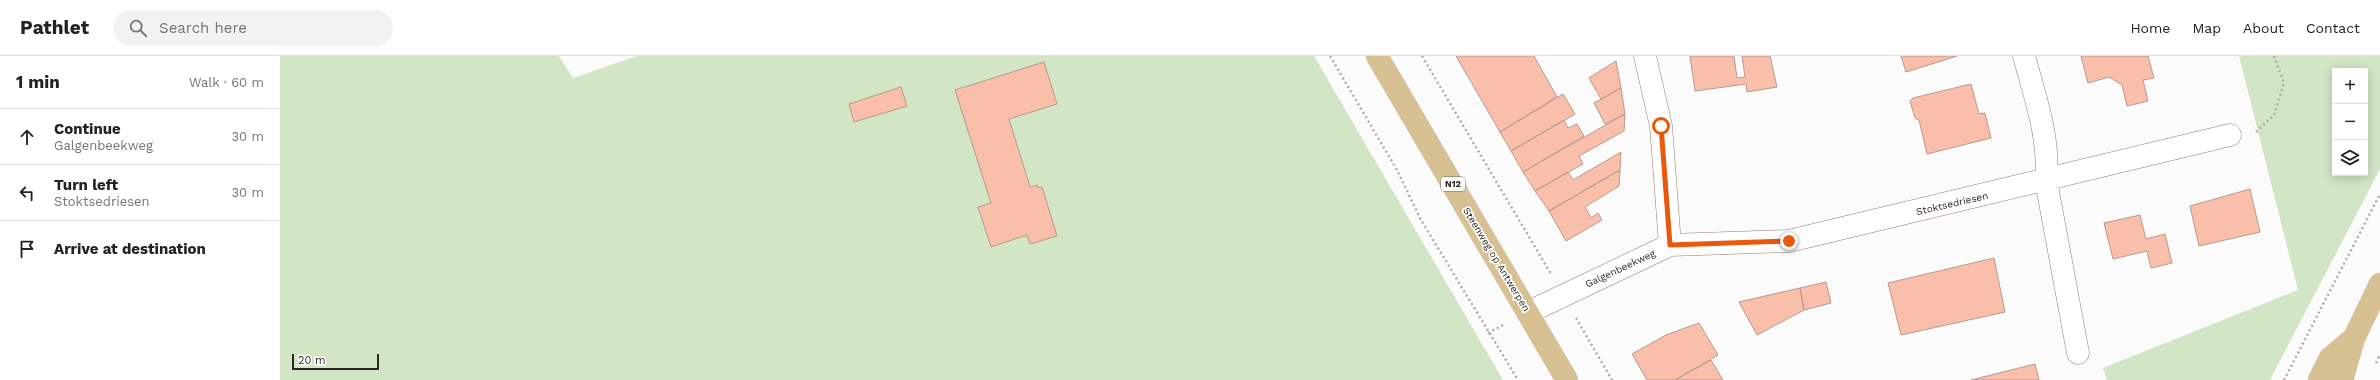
<!DOCTYPE html>
<meta charset="utf-8">
<style>
body{margin:0;font-family:"Work Sans",sans-serif;background:#f2f2f2;color:#222}
.controls{position:absolute;right:12px;top:12px;display:grid;overflow:hidden;border-radius:0px;box-shadow:0 2px 10px #0003}
.controls button{width:36px;height:36px;display:grid;place-items:center;padding:0;border:0;border-bottom:1px solid #e0e0e0;background:#fff;color:#222;font:20px sans-serif}
.scale{position:absolute;left:12px;bottom:10px;width:87px;box-sizing:border-box;padding-left:4px;border:2px solid #302420;border-top:0;font-size:11px;line-height:14px;white-space:nowrap;color:#302420;-webkit-text-stroke:3px #fff;paint-order:stroke}
.stop{position:absolute;width:12px;height:12px;margin:-9px;border:3px solid #ea580c;border-radius:50%;background:#fff}
.stop.end{background:#ea580c;border-color:#fff;box-shadow:0 1px 4px #0008}
.list{margin:0;padding:0;list-style:none}
h2{display:flex;justify-content:space-between;align-items:center;height:52px;margin:0;padding:0 16px;font-size:17px}
h2 small{font-size:13px;font-weight:400;color:#767676}
.list li{display:grid;grid-template-columns:26px 1fr auto;gap:12px;align-items:center;box-sizing:border-box;height:56px;padding:0 16px;border-top:1px solid #e0e0e0}
.list b{display:block;font-size:15px;white-space:nowrap}
.list p{margin:0;font-size:13px;white-space:nowrap;color:#767676}
.list em{font-size:13px;font-style:normal;color:#767676}
.icon{flex:none;width:22px;height:22px;fill:none;stroke:currentColor;stroke-width:2;stroke-linecap:round;stroke-linejoin:round}
.map{position:relative;flex:none;width:2100px;height:324px;overflow:hidden}
header{display:flex;align-items:center;gap:24px;box-sizing:border-box;height:56px;padding:0 20px;background:#fff;border-bottom:1px solid #e0e0e0}
header strong{font-size:19px}
nav{display:flex;gap:22px;margin-inline-start:auto;font-size:14px}
.search{width:280px;height:36px;background:#f2f2f2;display:flex;align-items:center;gap:10px;box-sizing:border-box;padding:0 14px;border-radius:22px;color:#767676;font-size:15px}
main{display:flex}
aside{flex:1;background:#fff}
.map>svg:first-child{display:block}
.green{fill:#d2e5c5;fill-rule:evenodd}
.building{fill:#f9bfaa;stroke:#b7998e}
.lines{fill:none;stroke-linecap:round;stroke-linejoin:round}
.minor-casing{stroke:#95786e;stroke-width:23}
.major-casing{stroke:#dad8d7;stroke-width:23}
.path{stroke:#b0abaa;stroke-width:2.5;stroke-dasharray:2 3;stroke-linecap:butt}
.minor{stroke:#fff;stroke-width:22}
.major{stroke:#d7c192;stroke-width:22}
.route{stroke:#ea580c;stroke-width:5}
.labels{text-anchor:middle;stroke-width:3.5;stroke-linejoin:round;paint-order:stroke}
.shield{fill:#fff;stroke:#6e6663;stroke-width:1}
.shield-label{font-size:9px;font-weight:bold;fill:#302420}
.street-label{font-size:10px;fill:#302420;stroke:#fff}
</style>
<header>
<strong>Pathlet</strong>
<div class="search"><svg class="icon" aria-label="search" viewBox="0 0 24 24"><circle cx="10" cy="10" r="6"/><path d="M15 15l6 6"/></svg>Search here</div>
<nav><a>Home</a><a>Map</a><a>About</a><a>Contact</a></nav>
</header>
<main>
<aside>
<h2>1 min<small>Walk · 60 m</small></h2>
<ul class="list">
<li><svg class="icon" aria-label="ahead" viewBox="0 0 24 24"><path d="M12 20V5M6 11l6-6 6 6"/></svg><div><b>Continue</b><p>Galgenbeekweg</p></div><em>30 m</em></li>
<li><svg class="icon" aria-label="left" viewBox="0 0 24 24"><path d="M17 20v-9H6M10 6l-5 5 5 5"/></svg><div><b>Turn left</b><p>Stoktsedriesen</p></div><em>30 m</em></li>
<li><svg class="icon" aria-label="arrive" viewBox="0 0 24 24"><path d="M6 21V4h12l-3 4 3 4H6"/></svg><div><b>Arrive at destination</b></div></li>
</ul>
</aside>
<div class="map">
<svg width="2100" height="324" viewBox="0 0 2100 324">
<rect width="100%" height="100%" fill="#fbfbfb"/>
<!-- green -->
<path class="green" d="M0,0H279L293,22L357,0H1034L1223,324H0Z
M1959,0H2100V113L1990,324H1827L1823,312L2018,234ZM2055,15H2085V117H2055Z"/>
<!-- building -->
<path class="building" d="M1176,0H1254L1277,41L1220,76Z
M1410,0H1454L1457,22L1465,21L1462,0H1490L1497,31L1467,36L1466,28L1415,35Z
M1621,0H1677L1626,16Z
M1801,0H1868L1874,22L1863,24L1868,45L1847,50L1842,29L1829,21L1808,27Z
M1336,5L1341,32L1321,43L1309,22Z
M764,6L777,48L729,63L750,131L757,129L758,132L762,131L777,180L750,188L747,179L711,191L698,151L711,147L675,34Z
M1691,28L1699,58L1705,57L1711,82L1647,98L1639,64L1635,62L1630,45L1633,42Z
M621,31L627,50L574,66L569,48Z
M1341,32L1345,58L1325,68L1314,47Z
M1283,38L1295,58L1231,95L1220,76Z
M1345,58L1344,75L1299,100L1303,108L1255,135L1243,116Z
M1284,64L1288,72L1297,68L1304,80L1243,116L1231,95Z
M1341,96L1340,114L1269,155L1255,135L1288,116L1293,124Z
M1340,114L1339,130L1305,151L1311,162L1318,157L1322,164L1286,185L1269,155Z
M1970,133L1980,176L1919,190L1910,150Z
M1860,159L1866,183L1885,178L1892,207L1871,212L1867,195L1833,203L1824,167Z
M1714,202L1725,256L1621,279L1608,227Z
M1546,226L1551,247L1524,254L1520,232Z
M1520,232L1524,254L1477,279L1459,246Z
M1419,267L1438,299L1395,324H1367L1352,298L1386,279Z
M1431,304L1443,324H1395Z
M1755,308L1759,324H1691Z"/>
<g class="lines">
<!-- minor casing -->
<g class="minor-casing">
<path id="minor" d="M1365,0L1381,70L1390,189
M1744,0C1755,41 1770,82 1766,125L1798,297
M1249,256L1390,189L1509,185L1950,79"/>
</g>
<!-- major casing -->
<g class="major-casing">
<path id="major" d="M1097,0L1287,324
M2039,324L2050,302L2074,282
M2062,324L2074,282L2100,228"/>
</g>
<!-- path -->
<path class="path" d="M1050,0L1117,114L1141,164L1238,324
M1142,0L1271,218
M1976,76L1994,59L2004,27L1994,0
M1296,262L1332,324
M1208,277L1225,268
M2096,307L2100,298
M2004,324L2100,138"/>
<!-- minor -->
<use href="#minor" class="minor"/>
<!-- major -->
<use href="#major" class="major"/>
</g>
<g class="lines">
<!-- route -->
<path class="route" d="M1381,70L1390,189L1509,185"/>
</g>
<g class="labels">
<!-- shield labels -->
<rect class="shield" x="1161" y="121" width="24" height="14" rx="3"/>
<g class="shield-label">
<text x="1173" y="131">N12</text>
</g>
<!-- street labels -->
<g class="street-label">
<text transform="translate(1672 147) rotate(-13)" y="4">Stoktsedriesen</text>
<text transform="translate(1217 203) rotate(59)" y="4">Steenweg op Antwerpen</text>
<text transform="translate(1340 212) rotate(-25)" y="4">Galgenbeekweg</text>
</g>
</g>
</svg>
<div class="controls">
<button>+</button>
<button>−</button>
<button><svg class="icon" aria-label="layers" viewBox="0 0 24 24"><path d="M12 4l9 5-9 5-9-5zM3 14l9 5 9-5"/></svg></button>
</div>
<div class="scale">20 m</div>
<div class="stop" style="left:1381px;top:70px"></div>
<div class="stop end" style="left:1509px;top:185px"></div>
</div>
</main>
